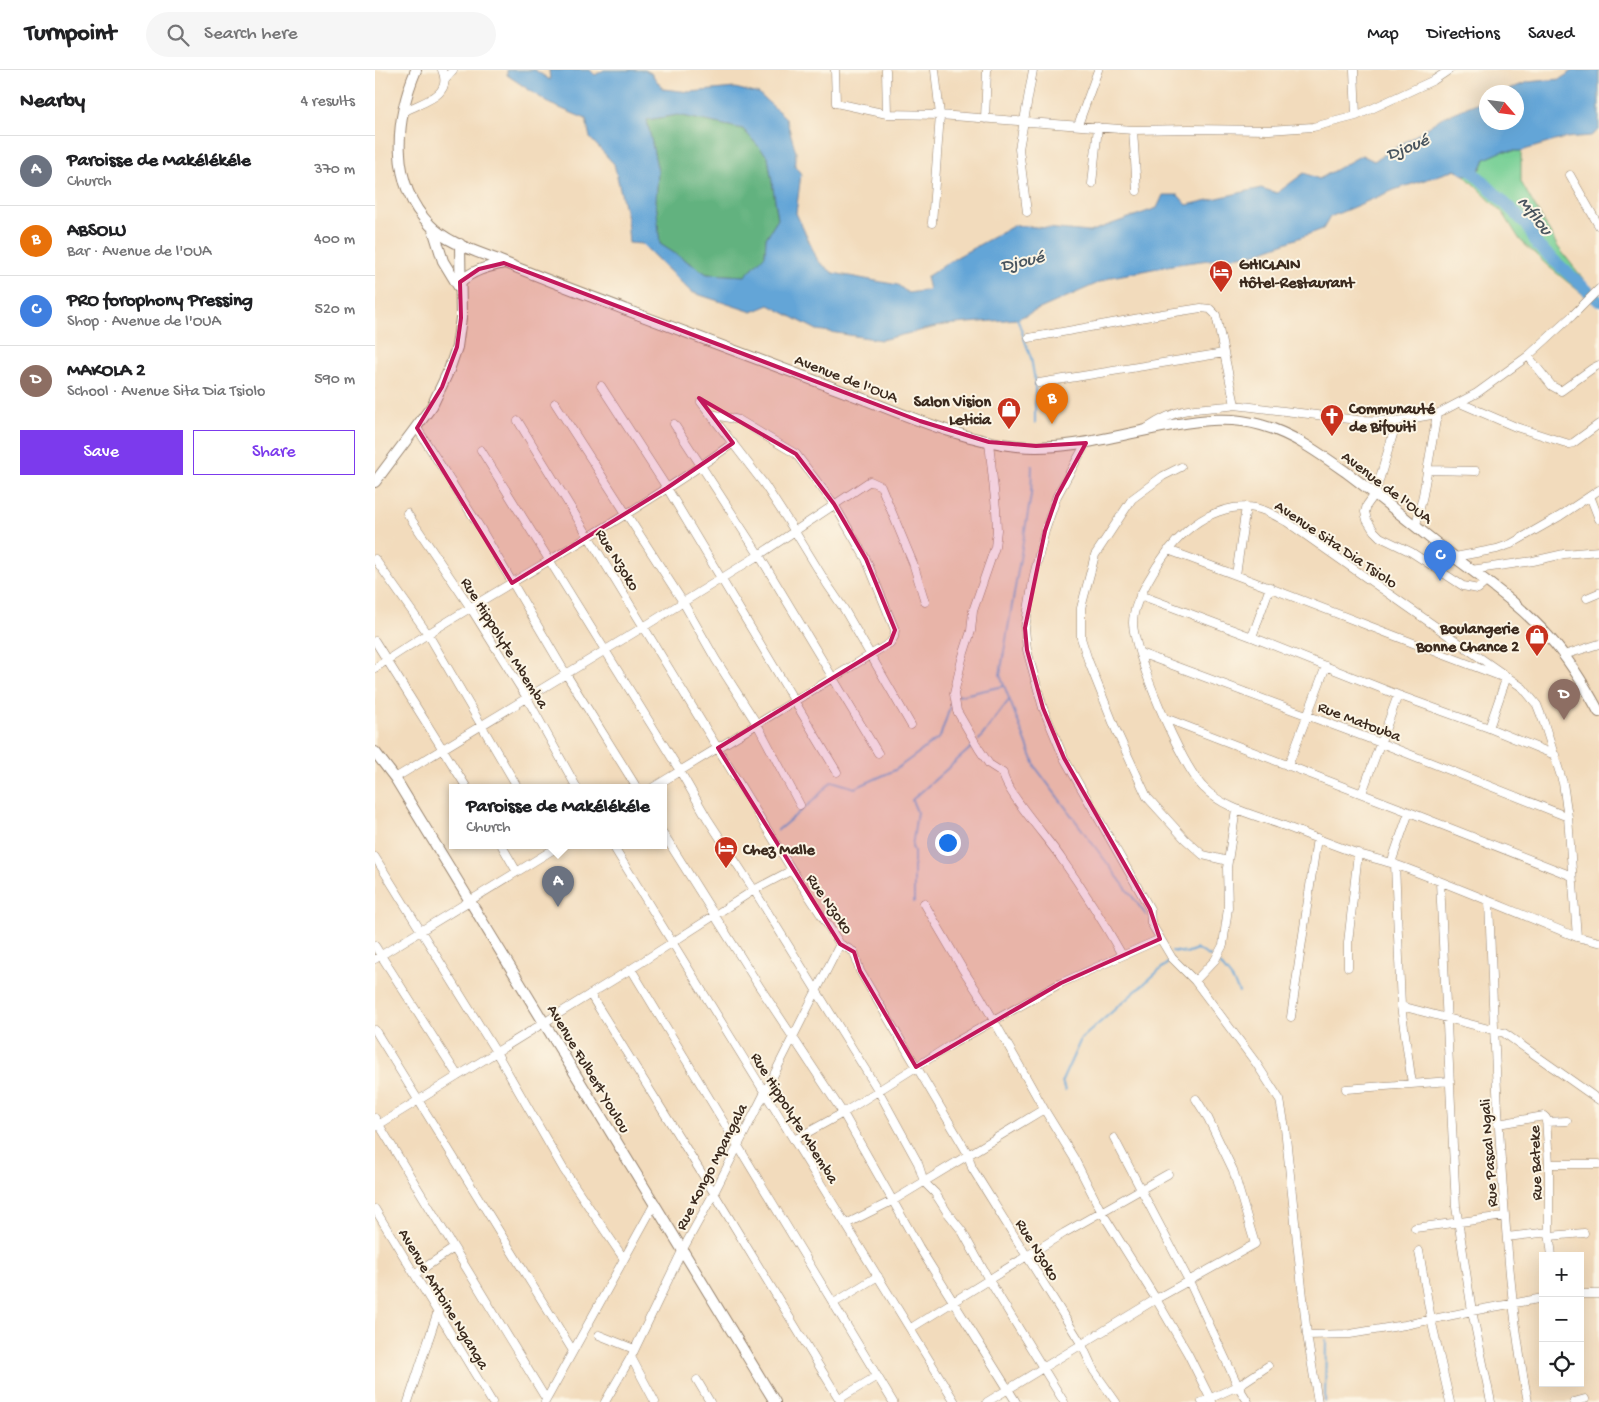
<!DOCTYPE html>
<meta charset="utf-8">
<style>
body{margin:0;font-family:"Gochi Hand",sans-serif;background:#f6f6f6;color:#202124}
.controls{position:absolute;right:15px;bottom:15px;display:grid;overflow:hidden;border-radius:0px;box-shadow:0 5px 20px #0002}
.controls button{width:45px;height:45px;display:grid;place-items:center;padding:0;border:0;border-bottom:1px solid #e0e0e0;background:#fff;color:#202124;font:25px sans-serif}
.compass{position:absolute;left:1104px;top:15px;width:45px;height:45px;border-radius:50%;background:#fff;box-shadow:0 5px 20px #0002;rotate:118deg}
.you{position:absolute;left:572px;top:772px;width:18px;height:18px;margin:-12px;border:4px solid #fff;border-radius:50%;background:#1a73e8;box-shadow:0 0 0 8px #1a73e833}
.badge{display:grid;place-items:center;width:32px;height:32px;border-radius:50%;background:#7c3aed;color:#fff;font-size:16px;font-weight:700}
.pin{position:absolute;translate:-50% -41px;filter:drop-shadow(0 1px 2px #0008)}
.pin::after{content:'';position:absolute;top:26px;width:18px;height:15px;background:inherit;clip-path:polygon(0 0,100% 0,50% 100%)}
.popup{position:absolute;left:74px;top:714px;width:218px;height:65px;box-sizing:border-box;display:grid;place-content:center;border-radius:0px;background:#fff;filter:drop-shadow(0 1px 4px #0005);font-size:16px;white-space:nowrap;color:#757577}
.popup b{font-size:19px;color:#202124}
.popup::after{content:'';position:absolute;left:50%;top:100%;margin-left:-10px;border:10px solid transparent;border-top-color:#fff}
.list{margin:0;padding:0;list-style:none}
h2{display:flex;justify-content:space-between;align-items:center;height:65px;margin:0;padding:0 20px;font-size:21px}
h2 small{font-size:16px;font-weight:400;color:#757577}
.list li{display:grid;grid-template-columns:32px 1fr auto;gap:15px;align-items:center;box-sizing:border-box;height:70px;padding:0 20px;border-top:1px solid #e0e0e0}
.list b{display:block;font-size:19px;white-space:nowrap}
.list p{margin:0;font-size:16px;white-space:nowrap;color:#757577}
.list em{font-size:16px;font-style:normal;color:#757577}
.actions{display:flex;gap:10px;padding:15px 20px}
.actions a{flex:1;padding:11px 0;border:1px solid #7c3aed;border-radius:0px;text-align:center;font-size:18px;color:#7c3aed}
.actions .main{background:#7c3aed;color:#fff}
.icon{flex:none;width:28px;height:28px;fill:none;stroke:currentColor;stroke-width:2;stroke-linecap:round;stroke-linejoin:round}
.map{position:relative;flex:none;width:1224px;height:1332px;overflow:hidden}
header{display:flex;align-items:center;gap:30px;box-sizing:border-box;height:70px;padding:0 25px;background:#fff;border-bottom:1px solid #e0e0e0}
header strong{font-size:24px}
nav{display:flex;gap:28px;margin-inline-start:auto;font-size:18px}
.search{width:350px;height:45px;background:#f6f6f6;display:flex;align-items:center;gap:12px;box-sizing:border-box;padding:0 18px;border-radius:28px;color:#757577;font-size:19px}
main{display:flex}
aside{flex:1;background:#fff}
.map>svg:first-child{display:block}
.green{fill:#78d096;stroke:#5a7d5a}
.forest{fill:#62b27f;stroke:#4e6e4e}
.water{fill:#64a5d7;stroke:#50687a;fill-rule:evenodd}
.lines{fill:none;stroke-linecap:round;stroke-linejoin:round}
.stream{stroke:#64a5d7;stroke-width:2}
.river{stroke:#64a5d7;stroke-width:12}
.minor-casing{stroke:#96826d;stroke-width:9}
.major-casing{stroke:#96826d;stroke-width:12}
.minor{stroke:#fff;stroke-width:8}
.major{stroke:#fff;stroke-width:10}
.marked{fill:#c2185b;fill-opacity:0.2;stroke:#c2185b;stroke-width:4;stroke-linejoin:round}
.labels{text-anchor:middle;stroke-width:4;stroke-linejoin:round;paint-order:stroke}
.poi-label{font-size:16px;font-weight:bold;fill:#3b2a1e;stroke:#fcf5e5;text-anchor:start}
.street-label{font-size:16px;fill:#3b2a1e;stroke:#fcf5e5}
.water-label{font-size:18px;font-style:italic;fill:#49555f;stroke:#fcf5e5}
</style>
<header>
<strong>Turnpoint</strong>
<div class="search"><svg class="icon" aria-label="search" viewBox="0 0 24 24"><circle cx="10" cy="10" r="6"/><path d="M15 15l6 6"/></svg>Search here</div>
<nav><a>Map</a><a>Directions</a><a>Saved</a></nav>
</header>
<main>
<aside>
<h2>Nearby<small>4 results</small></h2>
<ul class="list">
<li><span class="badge" style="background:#6b7280">A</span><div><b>Paroisse de Makélékéle</b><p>Church</p></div><em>370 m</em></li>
<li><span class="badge" style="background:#e8710a">B</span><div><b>ABSOLU</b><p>Bar · Avenue de l'OUA</p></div><em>400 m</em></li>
<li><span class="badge" style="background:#3f7fe0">C</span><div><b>PRO forophony Pressing</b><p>Shop · Avenue de l'OUA</p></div><em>520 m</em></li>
<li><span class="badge" style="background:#8d6e63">D</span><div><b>MAKOLA 2</b><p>School · Avenue Sita Dia Tsiolo</p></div><em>590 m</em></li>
</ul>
<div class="actions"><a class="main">Save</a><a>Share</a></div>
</aside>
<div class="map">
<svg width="1224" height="1332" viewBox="0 0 1224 1332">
<rect width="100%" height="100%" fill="#fcf5e5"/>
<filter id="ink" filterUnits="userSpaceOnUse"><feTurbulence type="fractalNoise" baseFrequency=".02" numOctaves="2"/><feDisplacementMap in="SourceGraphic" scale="10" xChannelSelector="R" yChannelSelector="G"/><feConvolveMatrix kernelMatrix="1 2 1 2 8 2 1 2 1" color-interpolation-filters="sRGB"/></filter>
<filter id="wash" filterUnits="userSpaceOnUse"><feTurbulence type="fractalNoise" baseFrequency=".0096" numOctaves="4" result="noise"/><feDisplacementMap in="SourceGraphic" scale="20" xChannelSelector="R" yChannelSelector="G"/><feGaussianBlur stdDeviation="1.12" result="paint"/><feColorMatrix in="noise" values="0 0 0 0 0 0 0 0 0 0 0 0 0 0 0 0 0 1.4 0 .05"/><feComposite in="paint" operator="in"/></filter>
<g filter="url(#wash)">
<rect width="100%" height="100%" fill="#f2dbbc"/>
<!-- green -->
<path class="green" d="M1128,81H1146V112L1183,177L1217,220L1210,226L1173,196L1145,170L1128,143L1089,105L1099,103L1106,99L1110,89Z"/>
<!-- forest -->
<path class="forest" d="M303,45L368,59L393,87L403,149L391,168L390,185L370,206L332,204L285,174L281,131L283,102L272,50Z"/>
<!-- water -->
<path class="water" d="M132,0H160L175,10L174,0H215L220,5L229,0H270L276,3L288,19L315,22L360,18L384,24L411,48L421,82L420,96L426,104L421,143L443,191L458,203L523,215L533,223L554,220L551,207L582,187L640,155L714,162L782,138L788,125H803L812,135L886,118L902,123L929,103L944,109L987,85L999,91L1038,67L1066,48L1111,29L1112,52H1142V22H1127L1153,12L1185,9L1199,0H1224V60L1216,66L1190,68L1146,81H1128L1110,89L1106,98L1099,103L1089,105L1080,100L1019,120L955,147L948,159L880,184L803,194L737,207L642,249L569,255L506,270L442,260L394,235L377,242L316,222L267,174L254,173L252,148L239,94L215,68L211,49L175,34L132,5ZM303,45L368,59L393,87L403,149L391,168L390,185L370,206L332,204L285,174L281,131L283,102L272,50Z"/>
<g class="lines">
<!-- stream -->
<path class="stream" d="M642,248L656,288L660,311V353
M657,396L656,425L625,605L661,698L771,845
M583,626L629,616
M604,670L634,630
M403,760L439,730L457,711L480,718L520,700L565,667L577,631
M539,832V781L537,777L542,742L537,730L598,676
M797,881L811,883L822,879L836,887
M845,894L857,909L864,922
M688,1016L690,1021L687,1011L706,969L795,891
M950,1332L951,1270"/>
<!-- river -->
<path class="river" d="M1087,91L1152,155L1163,176L1224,231"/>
</g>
</g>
<g filter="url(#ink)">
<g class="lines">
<!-- minor casing -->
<g class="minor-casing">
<path id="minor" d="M460,0L461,33L512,44L565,45L758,60L814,59L894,60L938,57L981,46L1059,10L1074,0
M511,0L512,44
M979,0L981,46
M70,9L78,0
M29,42C45,32 79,27 67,0
M610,49L612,0
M703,55L723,0
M758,60L762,121
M1195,105L1224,156
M717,114L723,57
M652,142L644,79L658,0
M557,153L565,45L560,0
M654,268L787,244L826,238L835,239L841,245L860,335
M1153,286L1177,316L1186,321L1218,298L1224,295
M664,313L849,283
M226,316L292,418L462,702
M326,332L389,414L419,460L452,514L469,539L536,655
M180,333L308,532L341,590L382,654L425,735
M1085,333L1141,357L1194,374L1198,373L1224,354
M143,351L417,800L465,874L479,882L485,901L593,1084L597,1098L707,1275L719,1301L741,1332
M1022,351L1000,424L992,435L990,442L992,450L999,461L1005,467L1036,482L1088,516L1103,519L1111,512
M299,354L384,485L503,683
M42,358L106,459L191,604L262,718
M772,358C783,351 795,344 808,341C825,337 843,338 860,335L982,350L1022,351L1062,344L1102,323L1153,286L1197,246L1224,219
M614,372L621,439L622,460L620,477L598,541L596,561L587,589L579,624L582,641L604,679L614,694L628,703C630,721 674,770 686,788C708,819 728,851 747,885
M711,373L682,426L670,461L659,505L650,558L652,580L668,638L689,688L775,839L776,853L797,888L820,911L881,993L905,1030L910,1058L932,1265L943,1332
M106,380L305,701L332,748L379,820L503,1020L543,1093L549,1112L560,1123L572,1142L587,1161L614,1210L689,1332
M806,397L788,406L757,429L720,485L706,538V568L713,590L741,660L772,727L810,769L828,785L853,791
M1052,400L1101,401
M1215,426L1224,449
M32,443L95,537L152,628L202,718
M1041,455L1048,425L1062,344
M793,480C906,521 1018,566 1130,608
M1080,487L1122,479L1136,474L1185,446L1224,420
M0,489L53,564L143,718
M1096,500L1158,491L1189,484L1224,481
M861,505L871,437
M765,525L877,567L1023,625L1114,658L1180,685
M1212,528L1224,523
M877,567L895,517
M0,571L92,718
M765,583L1006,673L1193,747
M1189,585L1224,574
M0,598C117,519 244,456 358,373
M790,648L1034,742L1197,806
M1114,658L1131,609
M913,696L951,596
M20,708L270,556L384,485L495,411L506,416L538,493L550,532
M277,718L515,573L519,567L520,560L491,489L459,434L421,384L364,350L336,344
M987,723L1023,625
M288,763L384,916L468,1043L544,1177L641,1332
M127,776L142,802
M238,776L580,1332
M0,787L121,982L189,1100L249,1189
M1016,793L1034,742
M1020,794L1026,936L1037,1014
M1065,812L1081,1137L1097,1241L1116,1332
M1114,831C1118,932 1121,1032 1129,1133C1134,1200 1140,1266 1153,1332
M549,833L587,898L605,926L669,1039L699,1088L726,1141L781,1229L813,1284L837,1332
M1202,867L1193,747L1188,713L1169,653L1162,635L1148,618L912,452C899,445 886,437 871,437C825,437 793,475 773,511C766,524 758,538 758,553C759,584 806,696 829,718C848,738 879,745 904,754C931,764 957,775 984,784C997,788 1010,791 1022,795C1083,817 1142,843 1202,867L1224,872
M0,876L83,1006
M0,889L184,776
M973,897V873L983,783
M256,899L518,1332
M820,911L840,890L848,875L853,838L852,798L861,739
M215,924L339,1123L466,1332
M1026,936L1129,963L1224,1030
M916,947L942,768
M0,960L198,1281
M971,1019L1075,1011
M0,1048L171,1329
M1171,1052L1192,1051
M1123,1054L1169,1046L1171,1048L1174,1094V1162L1177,1186
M0,1057L256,899L379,820L417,800
M739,1068L814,1211L863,1316L873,1332
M419,1070L468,1043L579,973L686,913L785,869
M1174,1094H1224
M0,1139L117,1332
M471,1154L519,1130L669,1039
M1040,1158L1130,1146
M1175,1166L1209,1163
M1132,1167L1174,1162
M1044,1181L1056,1249L1075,1332
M40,1204L79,1178
M1205,1224H1224
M459,1233L503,1206
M536,1258L689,1163L793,1104
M224,1265L259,1279
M932,1265L975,1264L1030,1255L1097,1241L1168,1228
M256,1287L280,1332
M322,1310L335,1332
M464,1329L502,1306
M33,1332L63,1241
M170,1332L280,1133
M230,1332L256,1287L308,1179L339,1123L465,874
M612,1332L781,1229L880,1174L858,1100L833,1048L821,1029
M827,1332L863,1316L893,1296
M1199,1332L1210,1329"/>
</g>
<!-- major casing -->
<g class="major-casing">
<path id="major" d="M41,0C20,50 14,113 55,155C73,174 104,182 128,192C169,209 212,225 254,241C328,269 403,297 478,325C531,345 585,370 642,376C695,381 746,364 797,355C827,350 857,346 886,355C918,364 944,383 971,402C1003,426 1034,451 1065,476C1102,505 1143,532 1174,567C1194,589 1210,616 1224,642
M58,159L68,191L85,219
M85,212C98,200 112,197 129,193
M0,412L57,336L74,300L82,277L86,248L85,174
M0,682L20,708L400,1332"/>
</g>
<!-- minor -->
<use href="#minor" class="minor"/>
<!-- major -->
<use href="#major" class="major"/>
</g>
</g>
<!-- marked area -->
<path class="marked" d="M129,193L545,351L614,372L661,376L711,373L682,426L670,461L650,558L652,580L668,638L689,688L775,839L785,869L686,913L541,997L485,901L479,882L465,874L343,678L515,573L520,560L491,489L459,434L421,384L324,328L358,373L292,418L137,513L42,358L67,317L82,277L86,248L85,212L104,199Z"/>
<!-- icons -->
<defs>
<g id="hotel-pin" transform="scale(1.25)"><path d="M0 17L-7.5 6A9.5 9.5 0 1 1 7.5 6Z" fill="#c8321e" stroke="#fcf5e5"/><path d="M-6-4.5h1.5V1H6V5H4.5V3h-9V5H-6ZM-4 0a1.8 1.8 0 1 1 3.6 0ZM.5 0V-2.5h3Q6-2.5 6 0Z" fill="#fff"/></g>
<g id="shop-pin" transform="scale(1.25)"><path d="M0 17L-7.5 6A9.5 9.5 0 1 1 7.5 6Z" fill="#c8321e" stroke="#fcf5e5"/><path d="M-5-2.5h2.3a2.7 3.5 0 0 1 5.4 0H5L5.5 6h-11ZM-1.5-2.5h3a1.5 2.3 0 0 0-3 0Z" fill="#fff"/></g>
<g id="church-pin" transform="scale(1.25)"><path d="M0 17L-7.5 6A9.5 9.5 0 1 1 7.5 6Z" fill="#c8321e" stroke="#fcf5e5"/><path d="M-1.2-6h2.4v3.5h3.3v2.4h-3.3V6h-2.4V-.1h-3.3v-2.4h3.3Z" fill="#fff"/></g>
</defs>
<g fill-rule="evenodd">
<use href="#hotel-pin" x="846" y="202"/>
<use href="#shop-pin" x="634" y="339"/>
<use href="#church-pin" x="957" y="346"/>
<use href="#shop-pin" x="1162" y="566"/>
<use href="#hotel-pin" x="351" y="778"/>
</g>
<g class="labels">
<!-- poi labels -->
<g class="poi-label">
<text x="864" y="199">GHICLAIN<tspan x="864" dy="18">Hôtel-Restaurant</tspan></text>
<text x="616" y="336" text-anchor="end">Salon Vision<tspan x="616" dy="18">Leticia</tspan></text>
<text x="974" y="343">Communauté<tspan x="974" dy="18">de Bifouiti</tspan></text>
<text x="1144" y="563" text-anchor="end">Boulangerie<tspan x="1144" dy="18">Bonne Chance 2</tspan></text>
<text x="368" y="784">Chez Malle</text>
</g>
<!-- street labels -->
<g class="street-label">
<text transform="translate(472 307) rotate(21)" y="6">Avenue de l'OUA</text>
<text transform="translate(1013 416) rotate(37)" y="6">Avenue de l'OUA</text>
<text transform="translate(962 473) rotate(34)" y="6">Avenue Sita Dia Tsiolo</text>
<text transform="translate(244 489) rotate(58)" y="6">Rue Nzoko</text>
<text transform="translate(131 572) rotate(58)" y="6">Rue Hippolyte Mbemba</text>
<text transform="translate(985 650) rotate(21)" y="6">Rue Matouba</text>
<text transform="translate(456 833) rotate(55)" y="6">Rue Nzoko</text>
<text transform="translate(215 998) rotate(59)" y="6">Avenue Fulbert Youlou</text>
<text transform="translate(421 1047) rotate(58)" y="6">Rue Hippolyte Mbemba</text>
<text transform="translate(1112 1083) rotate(-94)" y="6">Rue Pascal Ngali</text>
<text transform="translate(1159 1093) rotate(-92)" y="6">Rue Bateke</text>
<text transform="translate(335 1096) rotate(-63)" y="6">Rue Kongo Mpangala</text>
<text transform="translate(664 1179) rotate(58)" y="6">Rue Nzoko</text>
<text transform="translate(70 1228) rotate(59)" y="6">Avenue Antoine Nganga</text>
</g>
<!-- water labels -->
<g class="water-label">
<text transform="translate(1032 76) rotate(-22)" y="6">Djoué</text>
<text transform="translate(1161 145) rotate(51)" y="6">Mfilou</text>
<text transform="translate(647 190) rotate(-13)" y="6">Djoué</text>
</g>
</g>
</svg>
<div class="controls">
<button>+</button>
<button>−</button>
<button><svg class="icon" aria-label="locate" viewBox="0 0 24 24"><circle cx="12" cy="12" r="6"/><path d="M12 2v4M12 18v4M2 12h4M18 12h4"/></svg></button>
</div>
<svg class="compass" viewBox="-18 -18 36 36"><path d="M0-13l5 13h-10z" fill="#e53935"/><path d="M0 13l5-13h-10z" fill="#757577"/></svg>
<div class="you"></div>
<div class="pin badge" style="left:183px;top:837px;background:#6b7280">A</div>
<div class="popup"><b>Paroisse de Makélékéle</b>Church</div>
<div class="pin badge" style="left:677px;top:354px;background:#e8710a">B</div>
<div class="pin badge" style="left:1065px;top:511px;background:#3f7fe0">C</div>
<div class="pin badge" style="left:1189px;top:650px;background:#8d6e63">D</div>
</div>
</main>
